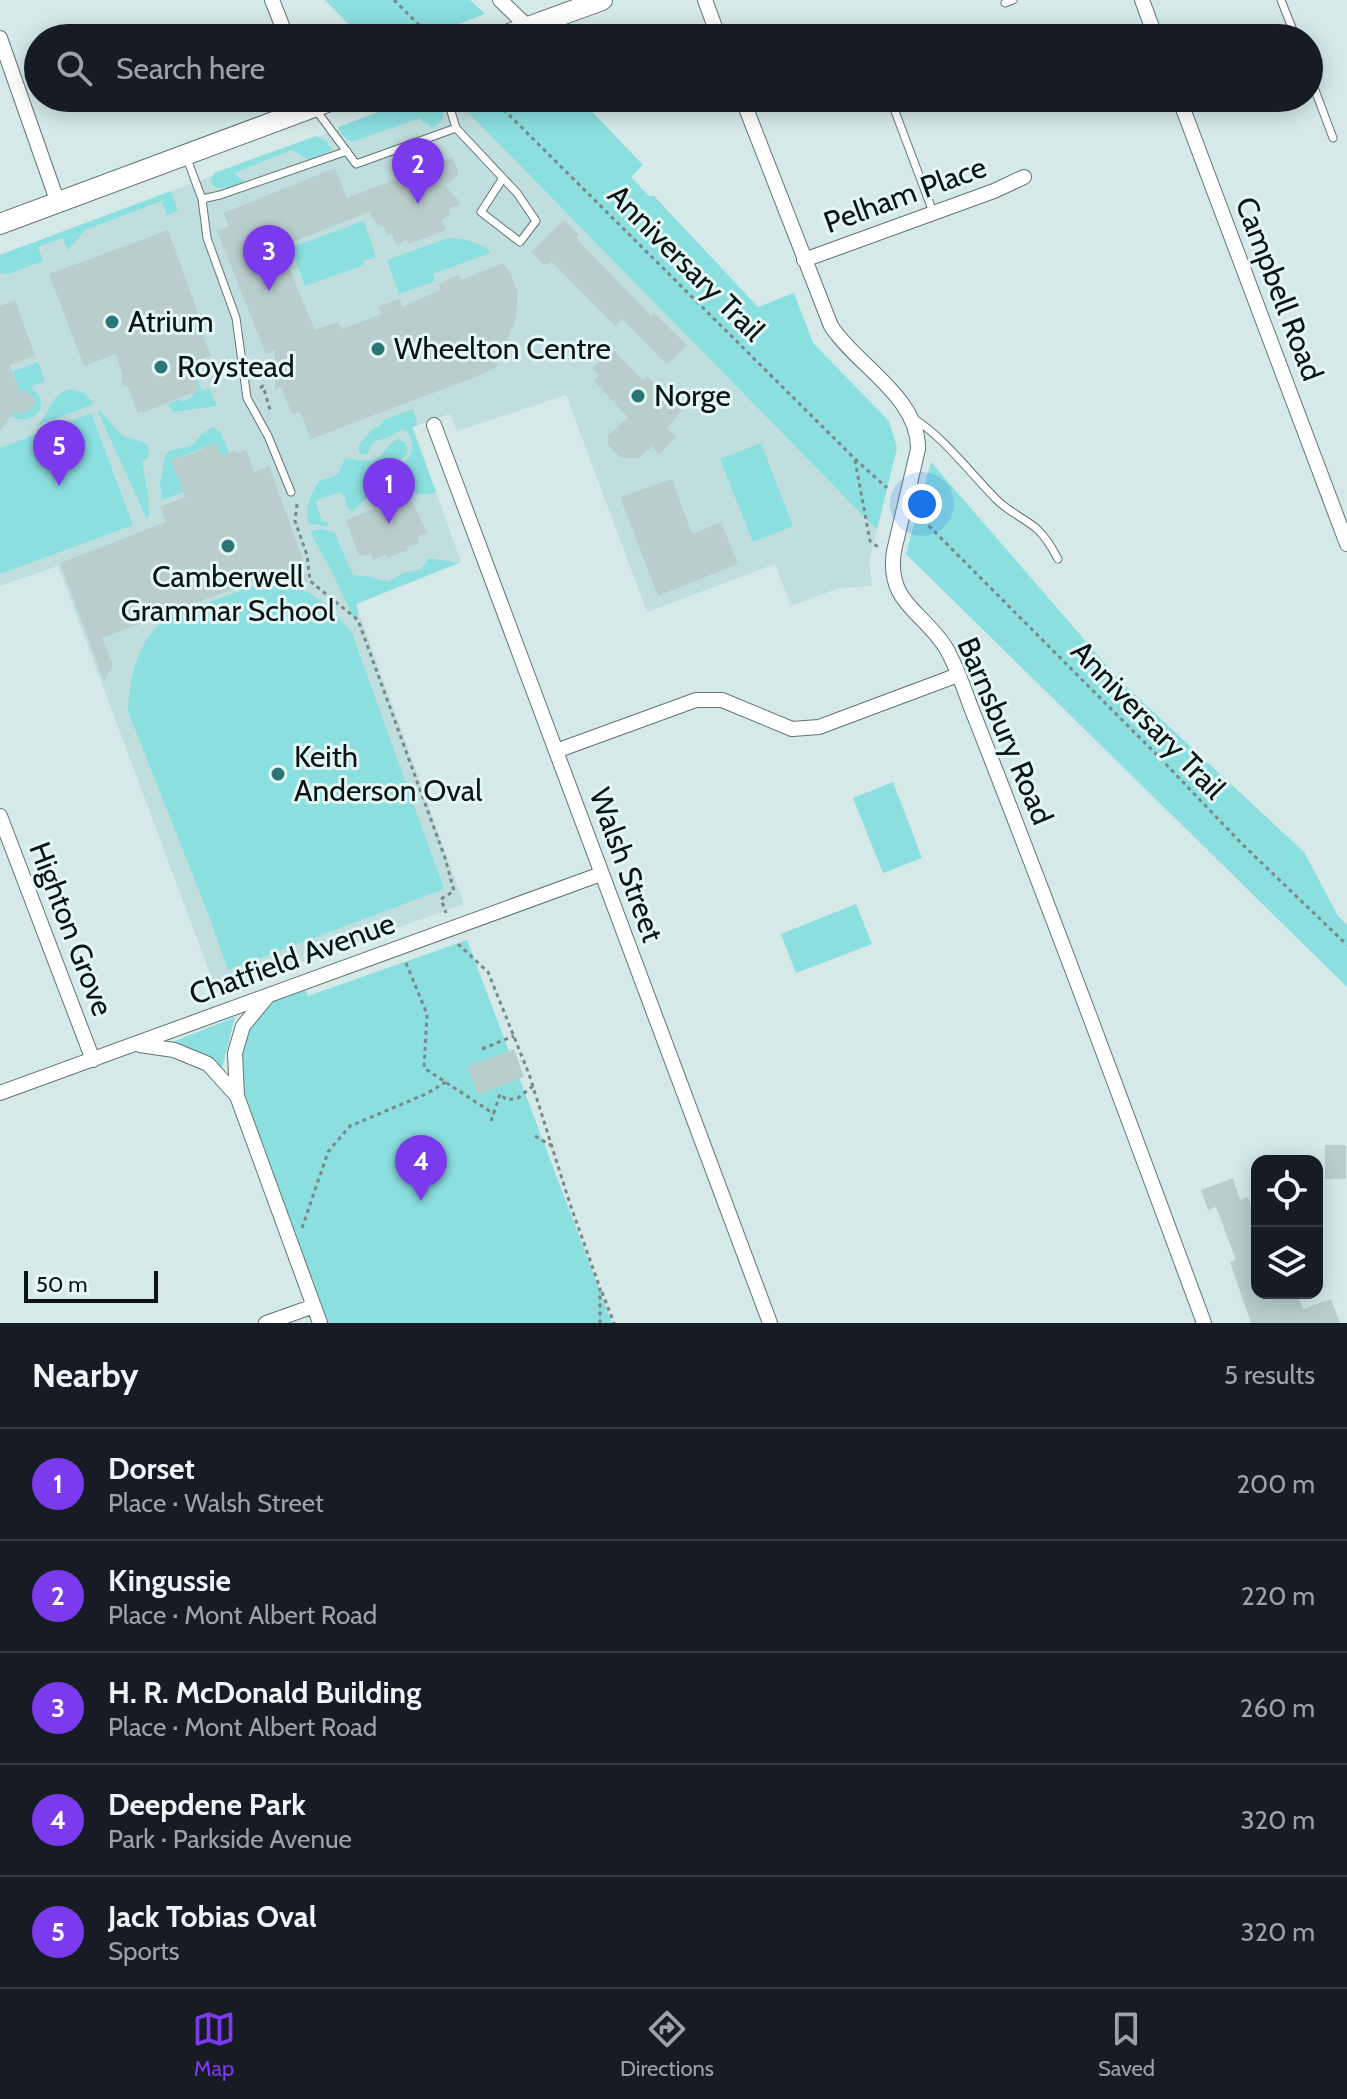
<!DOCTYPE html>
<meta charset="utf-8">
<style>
body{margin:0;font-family:Cabin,sans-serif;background:#242831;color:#f1f3f6}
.controls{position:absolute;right:24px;bottom:24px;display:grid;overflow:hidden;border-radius:16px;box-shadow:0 4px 20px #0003}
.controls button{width:72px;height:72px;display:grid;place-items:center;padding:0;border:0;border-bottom:2px solid #363941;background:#171b24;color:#f1f3f6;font:40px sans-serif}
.scale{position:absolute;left:24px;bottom:20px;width:134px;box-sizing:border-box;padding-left:8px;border:4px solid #0c1313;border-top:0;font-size:22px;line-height:28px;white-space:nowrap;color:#0c1313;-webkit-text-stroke:6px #e2f7f6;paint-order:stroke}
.you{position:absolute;left:922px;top:504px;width:28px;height:28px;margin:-20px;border:6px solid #fff;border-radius:50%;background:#1a73e8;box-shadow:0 0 0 12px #1a73e833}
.badge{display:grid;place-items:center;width:52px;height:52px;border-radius:50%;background:#7c3aed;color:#fff;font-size:26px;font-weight:700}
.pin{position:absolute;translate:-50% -66px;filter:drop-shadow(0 2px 4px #0008)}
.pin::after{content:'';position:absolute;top:42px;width:28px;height:24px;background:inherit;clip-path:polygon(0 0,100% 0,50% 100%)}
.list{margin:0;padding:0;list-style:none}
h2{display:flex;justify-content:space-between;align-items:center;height:104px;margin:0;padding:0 32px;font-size:34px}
h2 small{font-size:26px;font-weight:400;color:#9ea1a6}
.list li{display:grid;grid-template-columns:52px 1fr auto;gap:24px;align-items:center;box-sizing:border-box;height:112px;padding:0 32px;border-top:2px solid #363941}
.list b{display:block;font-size:30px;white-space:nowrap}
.list p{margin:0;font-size:26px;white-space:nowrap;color:#9ea1a6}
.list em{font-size:26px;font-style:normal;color:#9ea1a6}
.icon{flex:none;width:44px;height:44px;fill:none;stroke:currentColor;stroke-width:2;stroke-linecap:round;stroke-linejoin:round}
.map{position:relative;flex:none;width:1347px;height:1323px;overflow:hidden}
.search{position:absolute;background:#171b24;box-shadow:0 4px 20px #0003;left:24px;right:24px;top:24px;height:88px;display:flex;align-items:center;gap:20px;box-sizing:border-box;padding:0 28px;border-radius:44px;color:#9ea1a6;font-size:30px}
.sheet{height:664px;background:#171b24}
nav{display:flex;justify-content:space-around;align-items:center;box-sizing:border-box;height:112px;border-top:2px solid #363941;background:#171b24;font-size:22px;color:#9ea1a6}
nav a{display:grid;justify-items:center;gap:4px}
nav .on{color:#7c3aed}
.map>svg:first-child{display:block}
.built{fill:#c0dede}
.green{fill:#8bdfdf}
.building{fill:#b9cdcd}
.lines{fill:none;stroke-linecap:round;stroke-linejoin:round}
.service-casing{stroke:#627474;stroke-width:9}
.minor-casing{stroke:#627474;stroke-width:16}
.secondary-casing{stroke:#627474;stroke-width:22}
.path{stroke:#7a8888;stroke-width:3;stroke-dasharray:4 4;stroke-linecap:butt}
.service{stroke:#fff;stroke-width:7}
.minor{stroke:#fff;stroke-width:14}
.secondary{stroke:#fff;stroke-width:20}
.minor-bridge-casing{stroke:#627474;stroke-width:16;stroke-linecap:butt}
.minor-bridge{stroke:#fff;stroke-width:14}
.poi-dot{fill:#2b7575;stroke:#e2f7f6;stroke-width:3}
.labels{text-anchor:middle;stroke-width:6;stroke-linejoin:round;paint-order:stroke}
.street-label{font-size:30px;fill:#0c1313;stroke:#e2f7f6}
.poi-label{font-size:30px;fill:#0c1313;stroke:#e2f7f6;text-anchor:start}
</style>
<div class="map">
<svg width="1347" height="1323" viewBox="0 0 1347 1323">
<rect width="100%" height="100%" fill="#d5e9e9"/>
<!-- built -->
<path class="built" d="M423,98H456L457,101L877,530L869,564L872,586L839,588L791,606L775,564L647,612L566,395L457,431L450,414L413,427L461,562L356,604L464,904L217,992L58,566L0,586V255Z"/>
<!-- green -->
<path class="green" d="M325,0H470L485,14L422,38H362Z
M416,98H438C443,113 449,119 432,128L427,123H424L420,118L352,142L342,135L338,127Z
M456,98H579L643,165L631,177L649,196H654L758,307L794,293L813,343L889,421L897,448L877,530L457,101Z
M316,136L327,142L332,150L309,160L292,150L234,173L245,182L235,187L216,188L210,181L214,173Z
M171,191L178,211L167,215L161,201L85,230L68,250L62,238L38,247L43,261L9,274L0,273V255Z
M364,221L376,257L363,261L364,265L305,286L291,247Z
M448,238C463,238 476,241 489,250L490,253L433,274L435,281L399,294L387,260Z
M38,362L45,381L30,387C54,403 35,428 11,416L15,410L26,412L35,404C33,395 29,392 20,392L13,371Z
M195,373L202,391L209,388L217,406L173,412L168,404L180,399L182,402L193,397L192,394L199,390L193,374Z
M70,389L85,393L94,404L36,426C51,414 50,394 70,389Z
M413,409L418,425L412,427L436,492C415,499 404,488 398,469C411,456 418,450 407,431L401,430L389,437L373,442L367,454L361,455L358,450C358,442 368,438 370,431L381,425L383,420Z
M101,411C108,419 115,430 124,436C133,440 141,439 148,446L149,456L142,462L148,494L149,516L146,517L98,412Z
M91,413L133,525L0,574V448Z
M213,427L221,433L231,457L223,460L216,443L172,460L183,492L162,500L160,485L165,456L169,451L191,446L202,434Z
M397,439L405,442L408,450L406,455L386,472L390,483C383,496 378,490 367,497C360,502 360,508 352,511L349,509L344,496L341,492L317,500L316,504L322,521L327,522L328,526L309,524C304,507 311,494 320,480L331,478L339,473L345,458C358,459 372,466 383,453C388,447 389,444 397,439Z
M761,443L793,526L753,542L720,459Z
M931,462L1120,681L1304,852L1338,916L1347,925V987L906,554Z
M321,529L334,532L353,575L371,577L388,582L403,573L421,569L429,558L459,563L356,604L359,615L353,617L330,568L312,536L311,531Z
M269,584L308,592L328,606L352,633L444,889L228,970L209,916L128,711C130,681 135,647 159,625C173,613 193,608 210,602C230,594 248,587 269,584Z
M893,782L922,858L883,873L853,798Z
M856,904L872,944L796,973L781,934Z
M467,940L612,1323H320L237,1096L243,1026L270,994L302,982L308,996Z
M235,1017L222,1068L207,1055L173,1042Z"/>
<!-- building -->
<path class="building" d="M453,157L459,174L446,185L461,204L448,209L450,215L442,219L446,230L409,244L406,240L396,245L392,234L387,235L384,227L377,224L369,212L280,247L315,330L338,322L342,329L382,314L378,307L400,299L402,307L440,290L439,284L458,275L461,280L503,263L509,271L517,290V305L516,319L506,342L493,353L498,366L478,376L311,439L300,412L292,414L281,387L275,390V350L266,354L217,231L229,226L224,213L335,168L347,198Z
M564,220L579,235L576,238L651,316L654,313L687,345L667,365L622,319L615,326L551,261L548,264H543L531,252Z
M168,230L198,313L194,315L211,355L189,364L199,390L143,413L142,411L138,413L128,387L123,385L121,379L122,374L116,354L84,366L49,274Z
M15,300L35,356L10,365L20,392H27L31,395L35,404L26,412L13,413L0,431V306Z
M612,349L643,380L647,376L682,411L667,428L676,437L659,455L652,446L639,458H621L608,445V436L628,417L594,381L599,376L592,368Z
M216,443L221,456L235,450L236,453L246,449L254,472L269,466L302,557L307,581L304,591L263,578L102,638L113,665L104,681L60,563L166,522L160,507L185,497L171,460L194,453Z
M672,479L692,534L721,522L738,564L658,596L620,497Z
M408,492L427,533L417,537L419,543L407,547L408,550L387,558L386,554L373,560L371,554L359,556L346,520L388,503L387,500Z
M514,1049L524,1077L478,1095L467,1067Z
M1325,1145H1346V1179H1325Z
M1233,1178L1240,1200L1248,1197L1257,1223V1293H1297L1303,1309L1331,1299L1340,1323H1251L1230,1262L1236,1260L1216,1207L1208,1210L1201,1190Z"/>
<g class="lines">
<!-- service casing -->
<g class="service-casing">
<path id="service" d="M1281,0L1296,38
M1005,3L1013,0
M1309,74L1333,138
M447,98L456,128L517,193L536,221L520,242L481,212L503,178
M890,98L933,212
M316,110L356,164L456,128
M186,156L202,199L207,238L236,318L247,398L268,436L291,492
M202,199L220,195L347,151
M913,418C945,438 970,473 997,500C1009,512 1024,518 1037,529C1046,537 1052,548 1058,559"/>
</g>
<!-- minor casing -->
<g class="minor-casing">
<path id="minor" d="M272,0L287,38
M500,0L528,27
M705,0L719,38
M1142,0L1156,38
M0,38L58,203
M742,98L831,326C857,366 919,397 918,449
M1179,98L1347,544
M804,260L994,191L1024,177
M434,425L770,1323
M894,551C886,603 923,611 946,648C957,667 964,689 972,710C1052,913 1128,1118 1204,1323
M556,751L696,700H722L792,729L819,727L958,675
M0,816L93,1060
M140,1045L174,1050L208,1064L237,1096L235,1053L243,1026L267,997
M0,1093L601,874
M237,1096L320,1323
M266,1323L314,1306"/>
</g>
<!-- secondary casing -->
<g class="secondary-casing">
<path id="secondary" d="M498,38L602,0
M0,224L338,98"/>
</g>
<!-- path -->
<path class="path" d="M394,0L432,38
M492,98L855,459L887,488
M260,388L263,386L271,413
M855,460L870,541L878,547
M297,504L295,521L307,555L310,581L358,620L445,858L454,891L441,899L446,913
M923,520L1161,759L1241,843L1347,945
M458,944L488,972L529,1074L570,1204L600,1288V1323
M406,963L427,1014L424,1068L494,1114
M482,1049L514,1036
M491,1121L500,1094L507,1100L518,1098L533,1086
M535,1136L552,1146
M302,1228L328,1152L350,1126L426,1094L446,1082
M602,1292L614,1323"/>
<!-- service -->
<use href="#service" class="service"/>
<!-- minor -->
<use href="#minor" class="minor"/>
<!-- secondary -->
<use href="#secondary" class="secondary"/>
<!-- minor-bridge casing -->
<g class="minor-bridge-casing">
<path id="minor-bridge" d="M894,551L918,449"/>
</g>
<!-- minor-bridge -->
<use href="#minor-bridge" class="minor-bridge"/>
</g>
<!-- markers -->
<g class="poi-dot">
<circle cx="112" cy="322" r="8"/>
<circle cx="378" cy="349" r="8"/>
<circle cx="161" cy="367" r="8"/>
<circle cx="638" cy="396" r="8"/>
<circle cx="228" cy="546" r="8"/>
<circle cx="278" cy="774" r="8"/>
</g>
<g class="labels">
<!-- street labels -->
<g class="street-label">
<text transform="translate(905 195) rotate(-20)" y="10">Pelham Place</text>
<text transform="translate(686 263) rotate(45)" y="10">Anniversary Trail</text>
<text transform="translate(1279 289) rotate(69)" y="10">Campbell Road</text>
<text transform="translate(1148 720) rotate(46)" y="10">Anniversary Trail</text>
<text transform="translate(1005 731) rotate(67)" y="10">Barnsbury Road</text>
<text transform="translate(626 865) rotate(70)" y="10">Walsh Street</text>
<text transform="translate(71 929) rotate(69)" y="10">Highton Grove</text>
<text transform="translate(292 959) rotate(-20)" y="10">Chatfield Avenue</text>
</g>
<!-- poi labels -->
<g class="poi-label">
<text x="128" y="332">Atrium</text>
<text x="394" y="359">Wheelton Centre</text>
<text x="177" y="377">Roystead</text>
<text x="654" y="406">Norge</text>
<text x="228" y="587" text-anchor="middle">Camberwell<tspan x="228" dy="34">Grammar School</tspan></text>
<text x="294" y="767">Keith<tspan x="294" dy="34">Anderson Oval</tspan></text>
</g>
</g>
</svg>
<div class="controls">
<button><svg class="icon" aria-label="locate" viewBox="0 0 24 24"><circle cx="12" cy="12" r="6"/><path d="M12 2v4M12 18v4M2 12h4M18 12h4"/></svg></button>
<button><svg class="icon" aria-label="layers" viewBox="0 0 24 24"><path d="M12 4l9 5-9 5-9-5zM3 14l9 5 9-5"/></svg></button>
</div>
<div class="scale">50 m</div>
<div class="you"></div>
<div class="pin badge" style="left:389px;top:524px">1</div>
<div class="pin badge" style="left:418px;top:204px">2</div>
<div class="pin badge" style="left:269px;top:291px">3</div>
<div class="pin badge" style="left:421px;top:1201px">4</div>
<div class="pin badge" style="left:59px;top:486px">5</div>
<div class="search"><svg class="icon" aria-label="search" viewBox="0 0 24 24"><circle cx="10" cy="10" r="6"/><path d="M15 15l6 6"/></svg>Search here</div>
</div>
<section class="sheet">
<h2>Nearby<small>5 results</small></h2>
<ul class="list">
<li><span class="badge">1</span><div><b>Dorset</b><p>Place · Walsh Street</p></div><em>200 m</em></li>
<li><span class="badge">2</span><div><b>Kingussie</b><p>Place · Mont Albert Road</p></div><em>220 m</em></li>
<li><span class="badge">3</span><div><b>H. R. McDonald Building</b><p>Place · Mont Albert Road</p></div><em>260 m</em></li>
<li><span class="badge">4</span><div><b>Deepdene Park</b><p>Park · Parkside Avenue</p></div><em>320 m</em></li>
<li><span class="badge">5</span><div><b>Jack Tobias Oval</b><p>Sports</p></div><em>320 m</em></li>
</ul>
</section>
<nav>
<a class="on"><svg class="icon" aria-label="map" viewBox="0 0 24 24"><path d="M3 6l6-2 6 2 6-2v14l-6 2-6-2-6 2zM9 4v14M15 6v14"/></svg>Map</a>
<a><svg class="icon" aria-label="directions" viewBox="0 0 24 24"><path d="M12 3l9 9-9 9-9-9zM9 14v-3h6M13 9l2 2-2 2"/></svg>Directions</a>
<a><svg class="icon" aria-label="saved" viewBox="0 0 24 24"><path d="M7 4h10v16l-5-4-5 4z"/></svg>Saved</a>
</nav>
